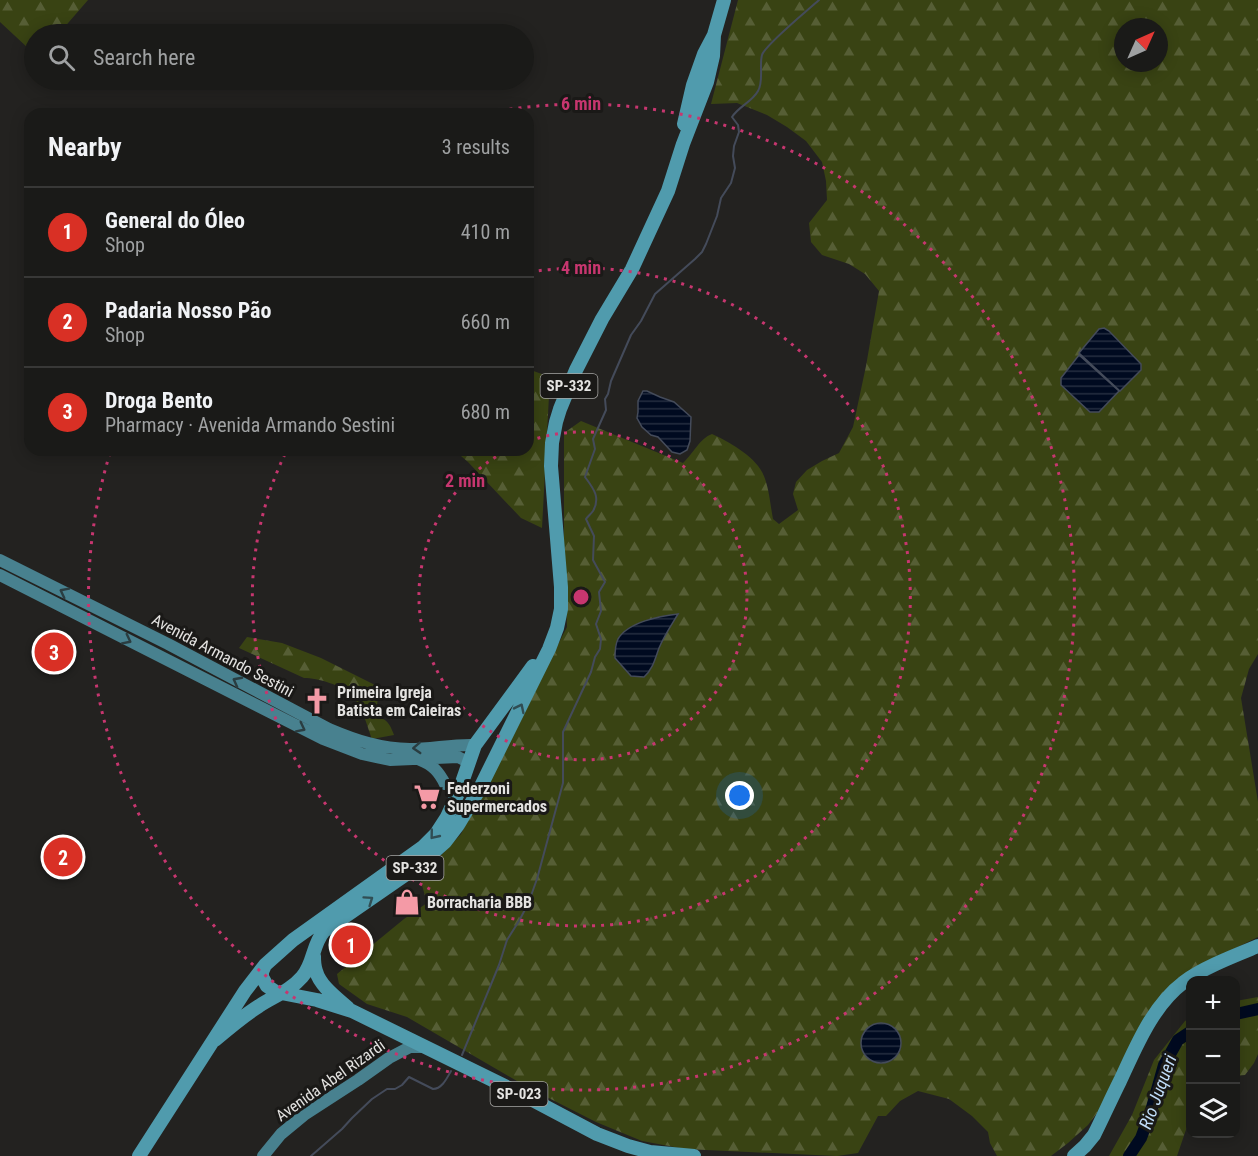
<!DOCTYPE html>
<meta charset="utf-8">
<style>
body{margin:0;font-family:"Roboto Condensed",sans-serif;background:#272725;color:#f1f3f6}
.controls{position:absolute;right:18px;bottom:18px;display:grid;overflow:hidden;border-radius:12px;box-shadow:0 3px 15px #0003}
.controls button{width:54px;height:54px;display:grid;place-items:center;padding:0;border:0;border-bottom:2px solid #383837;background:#1a1a18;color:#f1f3f6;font:30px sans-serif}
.compass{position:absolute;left:1114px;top:18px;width:54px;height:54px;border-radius:50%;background:#1a1a18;box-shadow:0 3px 15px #0003;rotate:45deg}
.you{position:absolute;left:740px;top:796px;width:21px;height:21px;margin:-15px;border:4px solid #fff;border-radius:50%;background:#1a73e8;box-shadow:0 0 0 9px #1a73e833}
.badge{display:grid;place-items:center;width:39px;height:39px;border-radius:50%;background:#d93025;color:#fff;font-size:20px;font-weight:700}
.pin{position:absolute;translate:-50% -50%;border:3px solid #fff;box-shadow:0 2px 6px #0006}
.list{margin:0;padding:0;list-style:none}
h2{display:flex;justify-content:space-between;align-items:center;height:78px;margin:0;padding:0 24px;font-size:26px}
h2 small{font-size:20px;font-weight:400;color:#9fa1a2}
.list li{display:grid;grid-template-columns:39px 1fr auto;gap:18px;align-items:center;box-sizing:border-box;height:90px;padding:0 24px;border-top:2px solid #383837}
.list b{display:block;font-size:22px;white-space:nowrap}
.list p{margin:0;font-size:20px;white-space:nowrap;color:#9fa1a2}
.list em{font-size:20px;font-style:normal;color:#9fa1a2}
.icon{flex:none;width:33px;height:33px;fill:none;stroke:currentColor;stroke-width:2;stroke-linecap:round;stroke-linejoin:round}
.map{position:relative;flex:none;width:1258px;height:1156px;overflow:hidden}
.search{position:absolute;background:#1a1a18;box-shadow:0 3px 15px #0003;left:24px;top:24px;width:510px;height:66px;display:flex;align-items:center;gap:15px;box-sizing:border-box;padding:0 21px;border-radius:33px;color:#9fa1a2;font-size:22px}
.panel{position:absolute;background:#1a1a18;box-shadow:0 3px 15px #0003;left:24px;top:108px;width:510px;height:348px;border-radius:18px}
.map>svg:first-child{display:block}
.forest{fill:url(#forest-firs);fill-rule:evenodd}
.water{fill:url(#water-rules);stroke:#444b5a;stroke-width:1.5}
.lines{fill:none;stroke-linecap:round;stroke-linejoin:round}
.stream{stroke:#444b5a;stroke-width:2}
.river{stroke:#000a20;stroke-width:12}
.secondary{stroke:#48818f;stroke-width:12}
.primary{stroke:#509bad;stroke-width:14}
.oneway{stroke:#2a3d41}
.oneway2{stroke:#304d53}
.ring{fill:none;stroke:#c7366f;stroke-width:3;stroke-dasharray:3 6}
.labels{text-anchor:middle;stroke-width:6;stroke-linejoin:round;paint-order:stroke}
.shield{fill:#1a1917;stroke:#a7a6a4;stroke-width:1.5}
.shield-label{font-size:15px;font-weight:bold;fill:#e4e3e1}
.street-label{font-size:16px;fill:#e4e3e1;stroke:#1a1917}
.poi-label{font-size:16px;font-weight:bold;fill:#e4e3e1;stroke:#1a1917;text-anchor:start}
.water-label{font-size:18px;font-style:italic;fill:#c0dcf8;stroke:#1a1917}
.centre{fill:#c7366f;stroke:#1a1917;stroke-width:3}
.ring-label{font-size:18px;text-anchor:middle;font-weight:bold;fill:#c7366f;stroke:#1a1917;stroke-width:6;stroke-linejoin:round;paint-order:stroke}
</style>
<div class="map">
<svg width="1258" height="1156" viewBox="0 0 1258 1156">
<defs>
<pattern id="forest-firs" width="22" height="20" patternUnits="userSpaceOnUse" patternTransform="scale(1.5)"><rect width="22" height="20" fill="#394313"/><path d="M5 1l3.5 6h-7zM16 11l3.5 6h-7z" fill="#565e35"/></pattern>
<pattern id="water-rules" width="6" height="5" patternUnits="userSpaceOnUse" patternTransform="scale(1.5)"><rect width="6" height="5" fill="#000a20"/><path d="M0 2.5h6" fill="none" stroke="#252e40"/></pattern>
</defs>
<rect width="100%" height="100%" fill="#232220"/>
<!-- forest -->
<path class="forest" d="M0,0H88L62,30L56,34H34V44L28,48L0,22Z
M738,0H1258V654L1249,669L1241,698L1258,802V937L1195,968L1173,985L1100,1109L1088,1125L1068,1143L1051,1156H997L990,1143L988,1132L972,1116L949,1099L918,1091L900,1101L886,1116H878L858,1153L837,1156L685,1149L642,1141L596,1122L529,1088L407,1017L367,1004L339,984L337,974L404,919L427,903L420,878L461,834L567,627L564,543V433L581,421L683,463C693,454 700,438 712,434C728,441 754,456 762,472C769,485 770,504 773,519L779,524L798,510L793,494L796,482L807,470L822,461L839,453L853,427L866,366L879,291L865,274L849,264L822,255L811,242L809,223L827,200L826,181L822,162L806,141L787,127L767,115L737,103L711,104ZM1123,27H1159V63H1123Z
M528,369L550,377L542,528L521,518L468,462L454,450H528Z
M247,637L282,643L321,658L379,687L377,706L380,718C389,720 391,728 394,735L372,739C367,726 362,705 352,696C342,685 318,678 304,678L239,648Z
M1258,997V1054L1254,1063L1245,1075L1236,1076V1001Z
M1190,1018V1118L1177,1156H1109L1132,1115L1154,1060L1185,1021Z"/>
<!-- water -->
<path class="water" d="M1104,328L1109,331L1141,364V370L1120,391L1079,353L1099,329Z
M1079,355L1119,391L1099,412H1090L1061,385V378Z
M643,391H647L660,397L674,402L691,417L690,441L687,450L680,454L672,452L658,437L651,435L642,427L637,418L638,412V401Z
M678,614C672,624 664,636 659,648C655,659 653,669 644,677L631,676L615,658C615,652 615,645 618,639C628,622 660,616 678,614Z
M861 1043a20 20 0 1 1 40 0a20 20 0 1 1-40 0Z"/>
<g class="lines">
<!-- stream -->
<path class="stream" d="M462,1055L499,965L507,940L519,921L528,904L537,879L563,783V732L591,672L595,657L600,649L601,639L596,624L601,611L599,592L605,582L593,560L594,536L586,519C588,516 591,514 593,511C601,497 593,488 585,477L595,449L593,439L606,410L605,399L608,394L611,381L631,335L641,321L655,294L695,259L702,252L706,244L717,216L721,198L731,183L735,168L733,156L734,146L739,132L738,125L732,117C739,106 752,102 758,91C764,81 759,66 762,55C765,45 808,10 819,0
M311,1156L342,1129L352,1118L372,1099L387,1089H395L402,1085L409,1077L433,1089C442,1089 447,1078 451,1071"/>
<!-- river -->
<path class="river" d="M1236,1014L1258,1009
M1129,1156L1141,1138L1151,1111L1164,1065L1178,1040L1190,1032"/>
<!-- secondary -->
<path class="secondary" d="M0,560L168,644L329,729C355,740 381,749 410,749C432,749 453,744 475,745
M0,575L323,739L362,754L390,760L458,757L464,760L469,764
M420,760C433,765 439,772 445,784
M263,1156L281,1134L304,1115L358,1080L389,1058L410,1047H424"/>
<!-- primary -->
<path class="primary" d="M684,124L693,85L704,54L714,35L724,0
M314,956C314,961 314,966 316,971C320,986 337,998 348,1008
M265,965L262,972V977L267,986L276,992L317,1000L352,1011L529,1098L597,1134L628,1146L650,1152L694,1156
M215,1040C229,1028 243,1016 259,1006C274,996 290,991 302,977C314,964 312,945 324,931L418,866L445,842L458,825L479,790L549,649L557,628L561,609V587L551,466L552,443L556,422L560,409L576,370L602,319L632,269L668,191L683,144L707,82L713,56L714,35
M139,1156L245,991L265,965L293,940L423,847L436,834L447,817L459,791L475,745L533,666
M1074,1156L1085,1146L1094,1135C1103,1117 1111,1099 1120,1081C1136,1047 1152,1006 1184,982C1202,968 1236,955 1258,946"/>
</g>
<!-- one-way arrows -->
<defs><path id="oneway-chevron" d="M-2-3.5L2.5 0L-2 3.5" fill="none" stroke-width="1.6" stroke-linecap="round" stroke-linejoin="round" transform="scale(1.5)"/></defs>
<g class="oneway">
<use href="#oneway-chevron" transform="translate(64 592) rotate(-153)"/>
<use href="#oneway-chevron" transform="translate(127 640) rotate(27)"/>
<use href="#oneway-chevron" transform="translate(237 681) rotate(-152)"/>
<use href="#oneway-chevron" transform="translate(301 728) rotate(27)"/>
<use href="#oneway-chevron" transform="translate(417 748) rotate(177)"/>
</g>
<g class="oneway2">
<use href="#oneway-chevron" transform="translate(520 708) rotate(-64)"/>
<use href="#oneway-chevron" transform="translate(434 835) rotate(129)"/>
<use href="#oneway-chevron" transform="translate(369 900) rotate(-35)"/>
</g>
<!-- distance rings -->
<g class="ring">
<path d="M529 441A164 164 0 1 1 508 450"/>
<path d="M530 272A329 329 0 1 1 287 450"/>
<path d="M483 114A493 493 0 1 1 110 453"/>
</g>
<!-- icons -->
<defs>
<g id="church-bare" transform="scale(2.07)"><path d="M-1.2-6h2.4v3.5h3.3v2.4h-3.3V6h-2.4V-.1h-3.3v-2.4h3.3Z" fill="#f49aa6" stroke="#1a1917" stroke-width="2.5" paint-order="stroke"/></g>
<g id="supermarket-bare" transform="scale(2.07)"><path d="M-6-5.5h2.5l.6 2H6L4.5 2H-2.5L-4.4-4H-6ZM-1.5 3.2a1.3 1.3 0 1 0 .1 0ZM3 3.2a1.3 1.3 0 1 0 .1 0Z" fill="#f49aa6" stroke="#1a1917" stroke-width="2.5" paint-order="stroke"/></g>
<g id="shop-bare" transform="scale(2.07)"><path d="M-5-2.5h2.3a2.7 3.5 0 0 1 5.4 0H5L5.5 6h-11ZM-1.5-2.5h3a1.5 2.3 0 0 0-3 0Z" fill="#f49aa6" stroke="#1a1917" stroke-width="2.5" paint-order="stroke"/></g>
</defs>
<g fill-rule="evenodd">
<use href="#church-bare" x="317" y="701"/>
<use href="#supermarket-bare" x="427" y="797"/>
<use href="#shop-bare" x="407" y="902"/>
</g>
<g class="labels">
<!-- shield labels -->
<g class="shield">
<rect x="540.5" y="374" width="57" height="24" rx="4.5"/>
<rect x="386.5" y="856" width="57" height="24" rx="4.5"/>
<rect x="490.5" y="1082" width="57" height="24" rx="4.5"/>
</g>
<g class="shield-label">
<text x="569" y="391">SP-332</text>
<text x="415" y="873">SP-332</text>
<text x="519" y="1099">SP-023</text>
</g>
<!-- street labels -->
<g class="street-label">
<text transform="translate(223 655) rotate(28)" y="6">Avenida Armando Sestini</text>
<text transform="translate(330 1080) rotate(-35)" y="6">Avenida Abel Rizardi</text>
</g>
<!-- poi labels -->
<g class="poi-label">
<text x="337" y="698">Primeira Igreja<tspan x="337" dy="18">Batista em Caieiras</tspan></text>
<text x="447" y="794">Federzoni<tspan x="447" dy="18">Supermercados</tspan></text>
<text x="427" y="908">Borracharia BBB</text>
</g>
<!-- water labels -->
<g class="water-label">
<text transform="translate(1158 1092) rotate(-70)" y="6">Rio Juqueri</text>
</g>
</g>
<circle cx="581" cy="597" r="9" class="centre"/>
<g class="ring-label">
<text x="581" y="110">6 min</text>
<text x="581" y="274">4 min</text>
<text x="465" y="487">2 min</text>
</g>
</svg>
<div class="controls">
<button>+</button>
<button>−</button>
<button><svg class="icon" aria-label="layers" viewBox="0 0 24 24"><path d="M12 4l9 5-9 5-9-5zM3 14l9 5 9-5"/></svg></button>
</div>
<svg class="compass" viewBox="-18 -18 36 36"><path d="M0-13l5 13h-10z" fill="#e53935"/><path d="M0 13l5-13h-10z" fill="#9fa1a2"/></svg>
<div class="you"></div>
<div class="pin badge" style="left:351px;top:945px">1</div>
<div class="pin badge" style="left:63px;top:857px">2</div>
<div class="pin badge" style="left:54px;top:652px">3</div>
<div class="search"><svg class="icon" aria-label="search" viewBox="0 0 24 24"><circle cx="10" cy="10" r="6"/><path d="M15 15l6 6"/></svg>Search here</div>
<section class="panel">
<h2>Nearby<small>3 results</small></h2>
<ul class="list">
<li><span class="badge">1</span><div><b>General do Óleo</b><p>Shop</p></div><em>410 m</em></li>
<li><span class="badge">2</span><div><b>Padaria Nosso Pão</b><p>Shop</p></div><em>660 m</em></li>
<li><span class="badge">3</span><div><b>Droga Bento</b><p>Pharmacy · Avenida Armando Sestini</p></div><em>680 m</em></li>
</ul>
</section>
</div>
